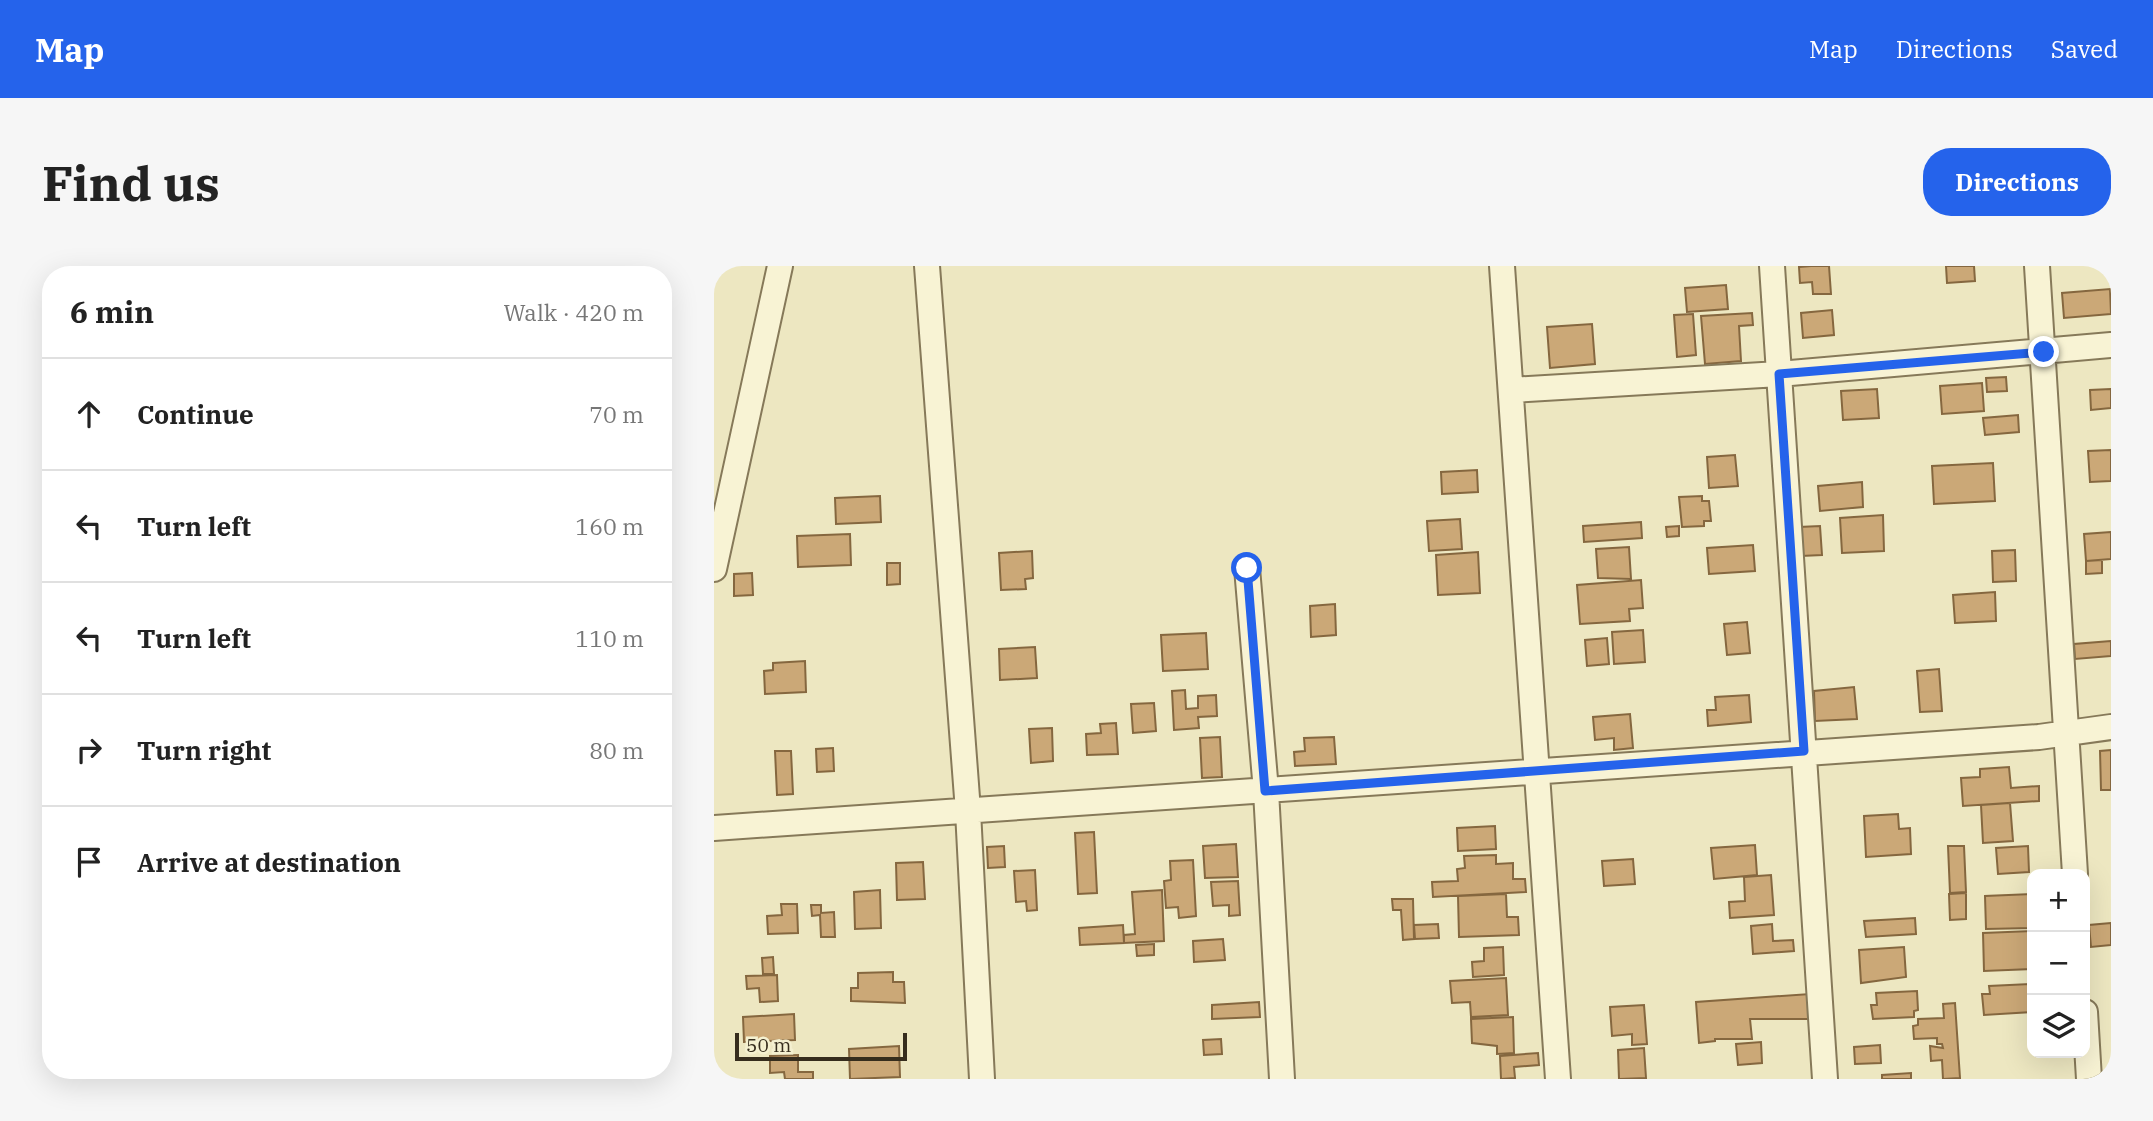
<!DOCTYPE html>
<meta charset="utf-8">
<style>
body{margin:0;font-family:"IBM Plex Serif",serif;background:#f6f6f6;color:#222}
.controls{position:absolute;right:21px;bottom:21px;display:grid;overflow:hidden;border-radius:14px;box-shadow:0 7px 28px #0002}
.controls button{width:63px;height:63px;display:grid;place-items:center;padding:0;border:0;border-bottom:2px solid #e0e0e0;background:#fff;color:#222;font:35px sans-serif}
.scale{position:absolute;left:21px;bottom:18px;width:172px;box-sizing:border-box;padding-left:7px;border:4px solid #362d1d;border-top:0;font-size:19px;line-height:24px;white-space:nowrap;color:#362d1d;-webkit-text-stroke:5px #f4f0d0;paint-order:stroke}
.stop{position:absolute;width:21px;height:21px;margin:-16px;border:5px solid #2563eb;border-radius:50%;background:#fff}
.stop.end{background:#2563eb;border-color:#fff;box-shadow:0 2px 7px #0008}
.list{margin:0;padding:0;list-style:none}
h2{display:flex;justify-content:space-between;align-items:center;height:91px;margin:0;padding:0 28px;font-size:30px}
h2 small{font-size:23px;font-weight:400;color:#767676}
.list li{display:grid;grid-template-columns:46px 1fr auto;gap:21px;align-items:center;box-sizing:border-box;height:112px;padding:0 28px;border-top:2px solid #e0e0e0}
.list b{display:block;font-size:26px;white-space:nowrap}
.list em{font-size:23px;font-style:normal;color:#767676}
.icon{flex:none;width:38px;height:38px;fill:none;stroke:currentColor;stroke-width:2;stroke-linecap:round;stroke-linejoin:round}
.map{position:relative;flex:none;width:1397px;height:813px;overflow:hidden;border-radius:28px}
header{display:flex;align-items:center;gap:42px;box-sizing:border-box;height:98px;padding:0 35px;background:#2563eb;color:#fff}
header strong{font-size:33px}
nav{display:flex;gap:38px;margin-inline-start:auto;font-size:24px}
.intro{display:flex;align-items:center;justify-content:space-between;box-sizing:border-box;height:168px;padding:0 42px}
h1{margin:0;font-size:49px}
.button{padding:18px 32px;border-radius:28px;background:#2563eb;color:#fff;font-size:24px;font-weight:700}
main{display:flex;gap:42px;padding:0 42px}
aside{flex:1;background:#fff;border-radius:28px;box-shadow:0 7px 28px #0002}
.map>svg:first-child{display:block}
.building{fill:#cba877;stroke:#85673f;stroke-width:2}
.lines{fill:none;stroke-linecap:round;stroke-linejoin:round}
.street-casing{stroke:#867959;stroke-width:28}
.street{stroke:#f8f3d4;stroke-width:24}
.route{stroke:#2563eb;stroke-width:9}
</style>
<header>
<strong>Map</strong>
<nav><a>Map</a><a>Directions</a><a>Saved</a></nav>
</header>
<div class="intro"><h1>Find us</h1><a class="button">Directions</a></div>
<main>
<aside>
<h2>6 min<small>Walk · 420 m</small></h2>
<ul class="list">
<li><svg class="icon" aria-label="ahead" viewBox="0 0 24 24"><path d="M12 20V5M6 11l6-6 6 6"/></svg><div><b>Continue</b></div><em>70 m</em></li>
<li><svg class="icon" aria-label="left" viewBox="0 0 24 24"><path d="M17 20v-9H6M10 6l-5 5 5 5"/></svg><div><b>Turn left</b></div><em>160 m</em></li>
<li><svg class="icon" aria-label="left" viewBox="0 0 24 24"><path d="M17 20v-9H6M10 6l-5 5 5 5"/></svg><div><b>Turn left</b></div><em>110 m</em></li>
<li><svg class="icon" aria-label="right" viewBox="0 0 24 24"><path d="M7 20v-9h11M14 6l5 5-5 5"/></svg><div><b>Turn right</b></div><em>80 m</em></li>
<li><svg class="icon" aria-label="arrive" viewBox="0 0 24 24"><path d="M6 21V4h12l-3 4 3 4H6"/></svg><div><b>Arrive at destination</b></div></li>
</ul>
</aside>
<div class="map">
<svg width="1397" height="813" viewBox="0 0 1397 813">
<rect width="100%" height="100%" fill="#ede7c1"/>
<!-- building -->
<path class="building" d="M1097,0H1115L1117,28H1099L1098,16L1086,17L1085,1Z
M1232,0H1260L1261,15L1233,17Z
M1012,19L1014,43L973,46L971,22Z
M1396,23L1397,48L1350,52L1348,27Z
M1118,44L1120,69L1089,72L1087,47Z
M1038,47L1039,59L1025,60L1027,95L991,98L987,50Z
M979,48L982,89L963,91L960,49Z
M878,58L881,98L836,102L833,61Z
M1292,111L1293,125L1273,126L1272,112Z
M1268,117L1270,145L1228,148L1226,120Z
M1163,123L1165,152L1129,154L1127,125Z
M1397,123V142L1377,144L1376,124Z
M1304,149L1305,166L1271,169L1269,152Z
M1397,184V215L1376,216L1374,185Z
M1021,189L1024,220L995,222L993,191Z
M1279,197L1281,235L1220,238L1218,200Z
M763,204L764,226L728,228L727,206Z
M1148,216L1149,241L1106,245L1104,220Z
M166,230L167,256L122,258L121,232Z
M988,230V235H995L997,255H990V260L968,261L965,231Z
M1169,249L1170,285L1128,287L1126,252Z
M746,253L748,283L715,285L713,255Z
M927,256L928,272L870,276L869,260Z
M965,260V270L953,271L952,261Z
M1106,260L1108,289L1087,290L1085,261Z
M1397,266V293L1372,295L1370,268Z
M136,268L137,299L84,301L83,270Z
M1039,279L1041,305L995,308L993,282Z
M915,281L917,313L884,312L882,283Z
M1301,284L1302,315L1279,316L1278,285Z
M318,285L319,312L311,313L312,323L287,324L285,287Z
M764,286L766,327L724,329L722,289Z
M1388,294V307L1372,308V295Z
M173,297H186V318L173,319Z
M38,307L39,329L20,330V308Z
M927,314L929,342L915,343L916,355L866,358L863,319Z
M1281,326L1282,355L1241,357L1239,329Z
M621,338L622,369L597,371L596,340Z
M1033,356L1036,387L1013,389L1010,358Z
M929,364L931,396L900,398L898,366Z
M492,367L494,403L449,405L447,369Z
M893,372L895,398L873,400L871,374Z
M1397,375V390L1361,393L1360,378Z
M321,381L323,412L286,414L285,383Z
M91,395L92,426L51,428L50,405L59,404V397Z
M1225,403L1228,445L1206,446L1203,405Z
M1140,421L1143,453L1101,455L1100,425Z
M471,424L472,443L484,442V430L502,429L503,450L484,451L485,462L460,464L458,425Z
M1035,429L1037,456L994,460L993,444H1002L1001,431Z
M440,437L442,465L419,467L417,438Z
M916,448L919,482L900,484V472L881,474L879,451Z
M402,457L404,488L373,489L372,468L387,467L386,458Z
M338,462L339,495L317,497L315,463Z
M506,471L508,511L488,512L486,472Z
M620,471L622,498L581,500L580,486L591,485L590,472Z
M119,482L120,505L103,506L102,483Z
M1397,484V524H1387L1386,485Z
M61,485H77L79,528L63,529Z
M1295,501L1297,522L1325,520V535L1249,540L1247,512L1266,511V503Z
M1296,537L1299,575L1269,577L1267,539Z
M1184,548L1185,563L1196,562L1197,588L1152,591L1150,550Z
M781,560L782,583L744,585L743,562Z
M380,566L383,627L364,628L361,567Z
M522,578L524,611L491,612L489,580Z
M1041,579L1043,609L1000,613L997,582Z
M290,580L291,601L274,602L273,581Z
M1234,580H1250L1252,626L1236,627Z
M1314,580L1315,606L1284,608L1282,582Z
M782,589V598L799,597V613H811L812,626L719,631L718,616L744,615L743,603L751,602L750,590Z
M919,593L921,618L890,620L888,595Z
M479,594L482,650L465,652L464,641L452,642L450,615L457,614L456,595Z
M209,596L211,633L183,634L182,597Z
M321,604L323,644L313,645L312,635L302,636L300,605Z
M1057,609L1060,649L1016,652L1015,636L1031,635L1030,611Z
M524,615L526,649L515,650V639L499,640L497,616Z
M166,624L167,662L141,663L140,626Z
M448,624L450,675L410,677V669L421,668L418,626Z
M1252,627V653L1236,654L1235,628Z
M792,628L793,651H804L805,669L745,671L744,630Z
M1318,628V662L1272,663L1271,630Z
M678,633H699L700,673L689,674L687,644H679Z
M67,638H83L84,667L54,668L53,650L68,649Z
M97,639H107V647L120,646L121,671H107L106,649L98,650Z
M1201,652L1202,668L1152,671L1150,655Z
M1397,657V679L1377,681L1375,659Z
M724,658L725,672L701,673L700,659Z
M1058,658L1059,675L1079,674L1080,685L1039,688L1037,660Z
M409,659L410,677L366,679L365,662Z
M1318,665V703L1270,705L1269,667Z
M509,673L511,694L480,696L479,675Z
M440,678V689L423,690L422,679Z
M789,681L790,709L759,711L758,696L770,695V682Z
M1190,681L1192,711L1147,717L1145,684Z
M59,691L60,708H49L48,692Z
M179,706V716H190L191,737L137,735V722H144V707Z
M63,709L64,735L46,736L45,722L33,723L32,710Z
M792,712L794,749L757,751L756,736L738,737L736,715Z
M1316,718L1318,746L1270,749L1268,728H1276L1275,720Z
M1203,725L1204,744L1200,745V751L1159,753L1157,739H1163L1162,727Z
M1096,728L1098,753H1036L1038,773H1001V775L985,777L982,736Z
M545,736L546,751L498,753V739Z
M1241,737L1246,812L1229,813L1228,794L1217,795L1216,780L1229,782L1228,778H1223V772L1200,773L1199,760L1204,759V753L1230,752L1229,738Z
M930,739L933,778L918,779V768L898,770L896,741Z
M80,748L81,774L30,776L29,751Z
M799,751L800,787L783,788V780L758,777L757,753Z
M507,773L508,788L490,789L489,774Z
M1047,776L1048,797L1024,799L1022,778Z
M1166,779L1167,797L1141,798L1140,781Z
M185,780L186,811L136,813L135,783Z
M930,782L932,812L905,813L904,784Z
M824,787L825,799L800,801L801,812L787,813L786,790Z
M84,789V806H99V813H71L70,806L56,807V790Z
M1197,807V813H1168V809Z"/>
<g class="lines">
<!-- street casing -->
<g class="street-casing">
<path id="street" d="M213,0L254,545L268,813
M788,0L844,813
M1058,0L1111,813
M1323,0L1361,608
M797,124L1065,108L1397,79
M533,302L552,525L568,813
M0,303L66,0
M0,562L1325,471L1397,461
M1371,746L1375,813"/>
</g>
<!-- street -->
<use href="#street" class="street"/>
</g>
<g class="lines">
<!-- route -->
<path class="route" d="M533,302L551,525L1090,485L1065,108L1330,86"/>
</g>
</svg>
<div class="controls">
<button>+</button>
<button>−</button>
<button><svg class="icon" aria-label="layers" viewBox="0 0 24 24"><path d="M12 4l9 5-9 5-9-5zM3 14l9 5 9-5"/></svg></button>
</div>
<div class="scale">50 m</div>
<div class="stop" style="left:533px;top:302px"></div>
<div class="stop end" style="left:1330px;top:86px"></div>
</div>
</main>
